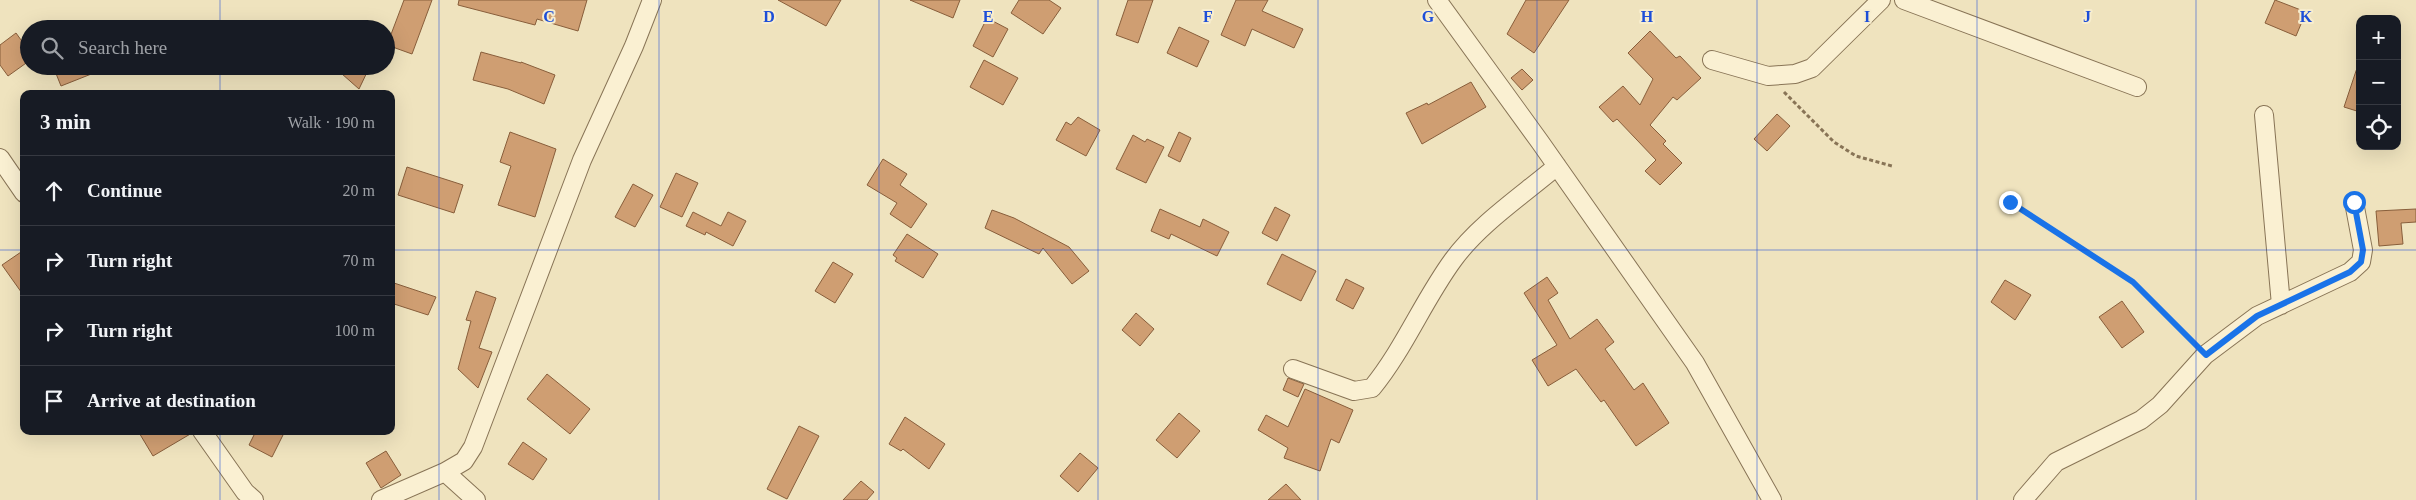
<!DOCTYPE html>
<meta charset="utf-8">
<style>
body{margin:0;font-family:Georgia,serif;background:#20242c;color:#f1f3f6}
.controls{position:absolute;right:15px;top:15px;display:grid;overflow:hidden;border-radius:10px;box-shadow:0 5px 20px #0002}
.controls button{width:45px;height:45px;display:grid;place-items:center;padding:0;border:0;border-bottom:1px solid #363941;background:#171b24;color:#f1f3f6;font:25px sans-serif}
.stop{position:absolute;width:15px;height:15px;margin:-11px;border:4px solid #1a73e8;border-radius:50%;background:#fff}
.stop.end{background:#1a73e8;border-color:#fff;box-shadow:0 1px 5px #0008}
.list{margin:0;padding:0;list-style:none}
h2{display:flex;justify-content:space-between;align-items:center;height:65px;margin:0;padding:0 20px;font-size:21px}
h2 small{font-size:16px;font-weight:400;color:#9ea1a6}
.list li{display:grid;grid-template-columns:32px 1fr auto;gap:15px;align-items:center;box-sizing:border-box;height:70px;padding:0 20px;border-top:1px solid #363941}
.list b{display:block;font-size:19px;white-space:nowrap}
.list em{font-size:16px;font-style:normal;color:#9ea1a6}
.icon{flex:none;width:28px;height:28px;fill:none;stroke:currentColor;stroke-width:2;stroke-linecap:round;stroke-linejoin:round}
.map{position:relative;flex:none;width:2416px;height:500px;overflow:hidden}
.search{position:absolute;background:#171b24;box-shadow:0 5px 20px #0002;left:20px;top:20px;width:375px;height:55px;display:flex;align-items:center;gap:12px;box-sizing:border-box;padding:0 18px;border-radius:28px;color:#9ea1a6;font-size:19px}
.panel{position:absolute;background:#171b24;box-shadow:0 5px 20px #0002;left:20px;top:90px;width:375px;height:345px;border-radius:10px}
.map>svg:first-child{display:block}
.building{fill:#cf9e72;stroke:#885e3b}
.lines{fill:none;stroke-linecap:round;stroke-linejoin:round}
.street-casing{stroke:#887456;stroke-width:20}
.path{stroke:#887456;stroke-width:3;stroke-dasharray:4 2.5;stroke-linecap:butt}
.street{stroke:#faf0d2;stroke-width:18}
.route{stroke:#1a73e8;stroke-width:6}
.grid{fill:none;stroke:#1d4ed8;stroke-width:1;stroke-opacity:0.55}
.grid-label{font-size:16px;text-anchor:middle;font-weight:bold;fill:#1d4ed8;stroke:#f7edce;stroke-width:4;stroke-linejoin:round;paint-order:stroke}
</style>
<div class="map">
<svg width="2416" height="500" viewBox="0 0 2416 500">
<rect width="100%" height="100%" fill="#efe3be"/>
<!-- building -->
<path class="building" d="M404,0H432L412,54L387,45Z
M459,0H587L578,31L537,19L535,25L458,5Z
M778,0H841L826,26Z
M910,0H960L953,18Z
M1019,0H1049L1061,8L1043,34L1011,13Z
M1128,0H1153L1138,43L1116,35Z
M1236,0H1268L1262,11L1303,29L1294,48L1252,29L1245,46L1221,35Z
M1526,0H1569L1534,53L1507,34Z
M2275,0L2306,12L2296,36L2265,23Z
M987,18L1008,29L993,57L973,46Z
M1179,27L1209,41L1197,67L1167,53Z
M1650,31L1676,58L1680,56L1701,78L1677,100L1673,97L1650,125L1666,141L1663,144L1682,163L1660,185L1645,171L1656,160L1617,119L1613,122L1599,107L1623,86L1640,105L1653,79L1628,53Z
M16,33L29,51V61L8,76L0,65V45Z
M481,52L521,63V62L555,75L544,104L508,89L473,80Z
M984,60L1018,78L1003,105L970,87Z
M53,66H109V67L61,86Z
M333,66H370L359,89Z
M2357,68L2360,69V112L2344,107Z
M1522,69L1533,80L1522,90L1511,78Z
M1471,82L1486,107L1422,144L1406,113L1427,103L1428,105Z
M1777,114L1790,126L1767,151L1754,139Z
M1078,117L1100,130L1086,156L1056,140L1066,122L1071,125Z
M510,132L556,149L535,217L498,205L511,166L500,162Z
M1179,132L1191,138L1180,162L1168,156Z
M1133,135L1145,142L1147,139L1164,147L1146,183L1116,169Z
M883,159L907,174L900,185L927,204L911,228L890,214L897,203L867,185Z
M407,167L463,185L454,213L398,195Z
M676,173L698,183L682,217L660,207Z
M633,184L653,195L635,227L615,217Z
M1275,207L1290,215L1277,241L1262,233Z
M1160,209L1200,227L1203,219L1229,232L1217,256L1171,234L1169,239L1151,231Z
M2416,209V222L2401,223L2403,244L2379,246L2376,211Z
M992,210L1014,218L1069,247L1089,271L1072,284L1043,248L1039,254L985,228Z
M693,212L721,226L728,212L746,221L733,246L706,232L705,235L686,226Z
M907,234L938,254L923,278L895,261L897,258L893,255Z
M24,250V296L2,265Z
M1282,254L1316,271L1301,301L1267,284Z
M833,262L853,274L835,303L815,291Z
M1547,277L1558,293L1548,300L1570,339L1597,319L1614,342L1605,349L1634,390L1643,383L1669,423L1636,446L1604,400L1601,402L1576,369L1548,386L1532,360L1557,345L1524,293Z
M1346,279L1364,288L1353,309L1336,300Z
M2005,280L2031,295L2015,320L1991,302Z
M391,282L436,297L428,315L391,303Z
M476,291L496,298L479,348L492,352L478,388L458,369L471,321L466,320Z
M2122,301L2144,332L2122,348L2099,317Z
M1136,313L1154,329L1140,346L1122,330Z
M547,374L590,409L570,434L527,399Z
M1288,378L1304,384L1298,397L1283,390Z
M1305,389L1353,410L1339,443L1331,439L1320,471L1284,458L1288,448L1258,430L1266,415L1288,427Z
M1179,413L1200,431L1177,458L1156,440Z
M905,417L945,444L929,469L903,449L901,451L889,444Z
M799,426L819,436L787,499L767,489Z
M138,431H191L192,433L153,456Z
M256,431H275L283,435L272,457L249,445Z
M523,442L547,459L533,480L508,464Z
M386,451L401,475L381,488L366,463Z
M1080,453L1098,468L1078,492L1060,476Z
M861,481L874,492L867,500H843Z
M1286,484L1301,500H1268Z"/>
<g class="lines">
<!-- street casing -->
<g class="street-casing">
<path id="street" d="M1437,0L1540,142L1695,363L1772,500
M1904,0L2137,87
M1712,60L1768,76L1795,74L1812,68L1881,0
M2264,115L2281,305
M0,158L24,193
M1293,369L1354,391L1372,388C1404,349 1423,301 1453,260C1479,224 1523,195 1557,166
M202,431L245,492L254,500
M445,472L476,500
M381,500L445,472L464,461L473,447L582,160L634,46L652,0
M2023,500L2056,462L2141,420L2160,405L2205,355L2257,316L2350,272L2361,262L2363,250L2354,202"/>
</g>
<!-- path -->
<path class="path" d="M1784,92L1834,142L1856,156L1892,166
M2010,202L2133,282L2194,344"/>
<!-- street -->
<use href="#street" class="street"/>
</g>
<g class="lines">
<!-- route -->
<path class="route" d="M2010,202L2133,282L2206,355L2257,316L2350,272L2361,262L2363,250L2354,202"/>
</g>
<!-- grid -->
<path class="grid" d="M220,0V29M439,0V500M659,0V500M879,0V500M1098,0V500M1318,0V500M1537,0V500M1757,0V500M1977,0V500M2196,0V500M220,66V94M0,250H24M391,250H2416M220,431V500"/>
<g class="grid-label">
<text x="549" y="22">C</text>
<text x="769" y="22">D</text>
<text x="988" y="22">E</text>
<text x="1208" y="22">F</text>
<text x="1428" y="22">G</text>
<text x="1647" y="22">H</text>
<text x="1867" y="22">I</text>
<text x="2087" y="22">J</text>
<text x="2306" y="22">K</text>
</g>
</svg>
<div class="controls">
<button>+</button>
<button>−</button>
<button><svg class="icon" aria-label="locate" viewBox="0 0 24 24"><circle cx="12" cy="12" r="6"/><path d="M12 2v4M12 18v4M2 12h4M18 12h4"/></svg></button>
</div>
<div class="stop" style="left:2354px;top:202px"></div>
<div class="stop end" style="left:2010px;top:202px"></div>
<div class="search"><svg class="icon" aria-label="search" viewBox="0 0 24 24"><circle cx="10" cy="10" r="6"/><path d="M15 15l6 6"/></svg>Search here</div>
<section class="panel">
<h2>3 min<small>Walk · 190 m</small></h2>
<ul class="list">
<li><svg class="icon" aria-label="ahead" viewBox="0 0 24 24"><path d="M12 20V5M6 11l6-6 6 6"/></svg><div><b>Continue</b></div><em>20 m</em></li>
<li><svg class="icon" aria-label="right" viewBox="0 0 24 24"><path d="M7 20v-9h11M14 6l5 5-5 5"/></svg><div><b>Turn right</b></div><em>70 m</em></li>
<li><svg class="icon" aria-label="right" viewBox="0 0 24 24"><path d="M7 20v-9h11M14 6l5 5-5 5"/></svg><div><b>Turn right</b></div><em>100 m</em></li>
<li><svg class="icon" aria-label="arrive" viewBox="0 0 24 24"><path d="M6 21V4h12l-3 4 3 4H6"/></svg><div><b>Arrive at destination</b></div></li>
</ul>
</section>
</div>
